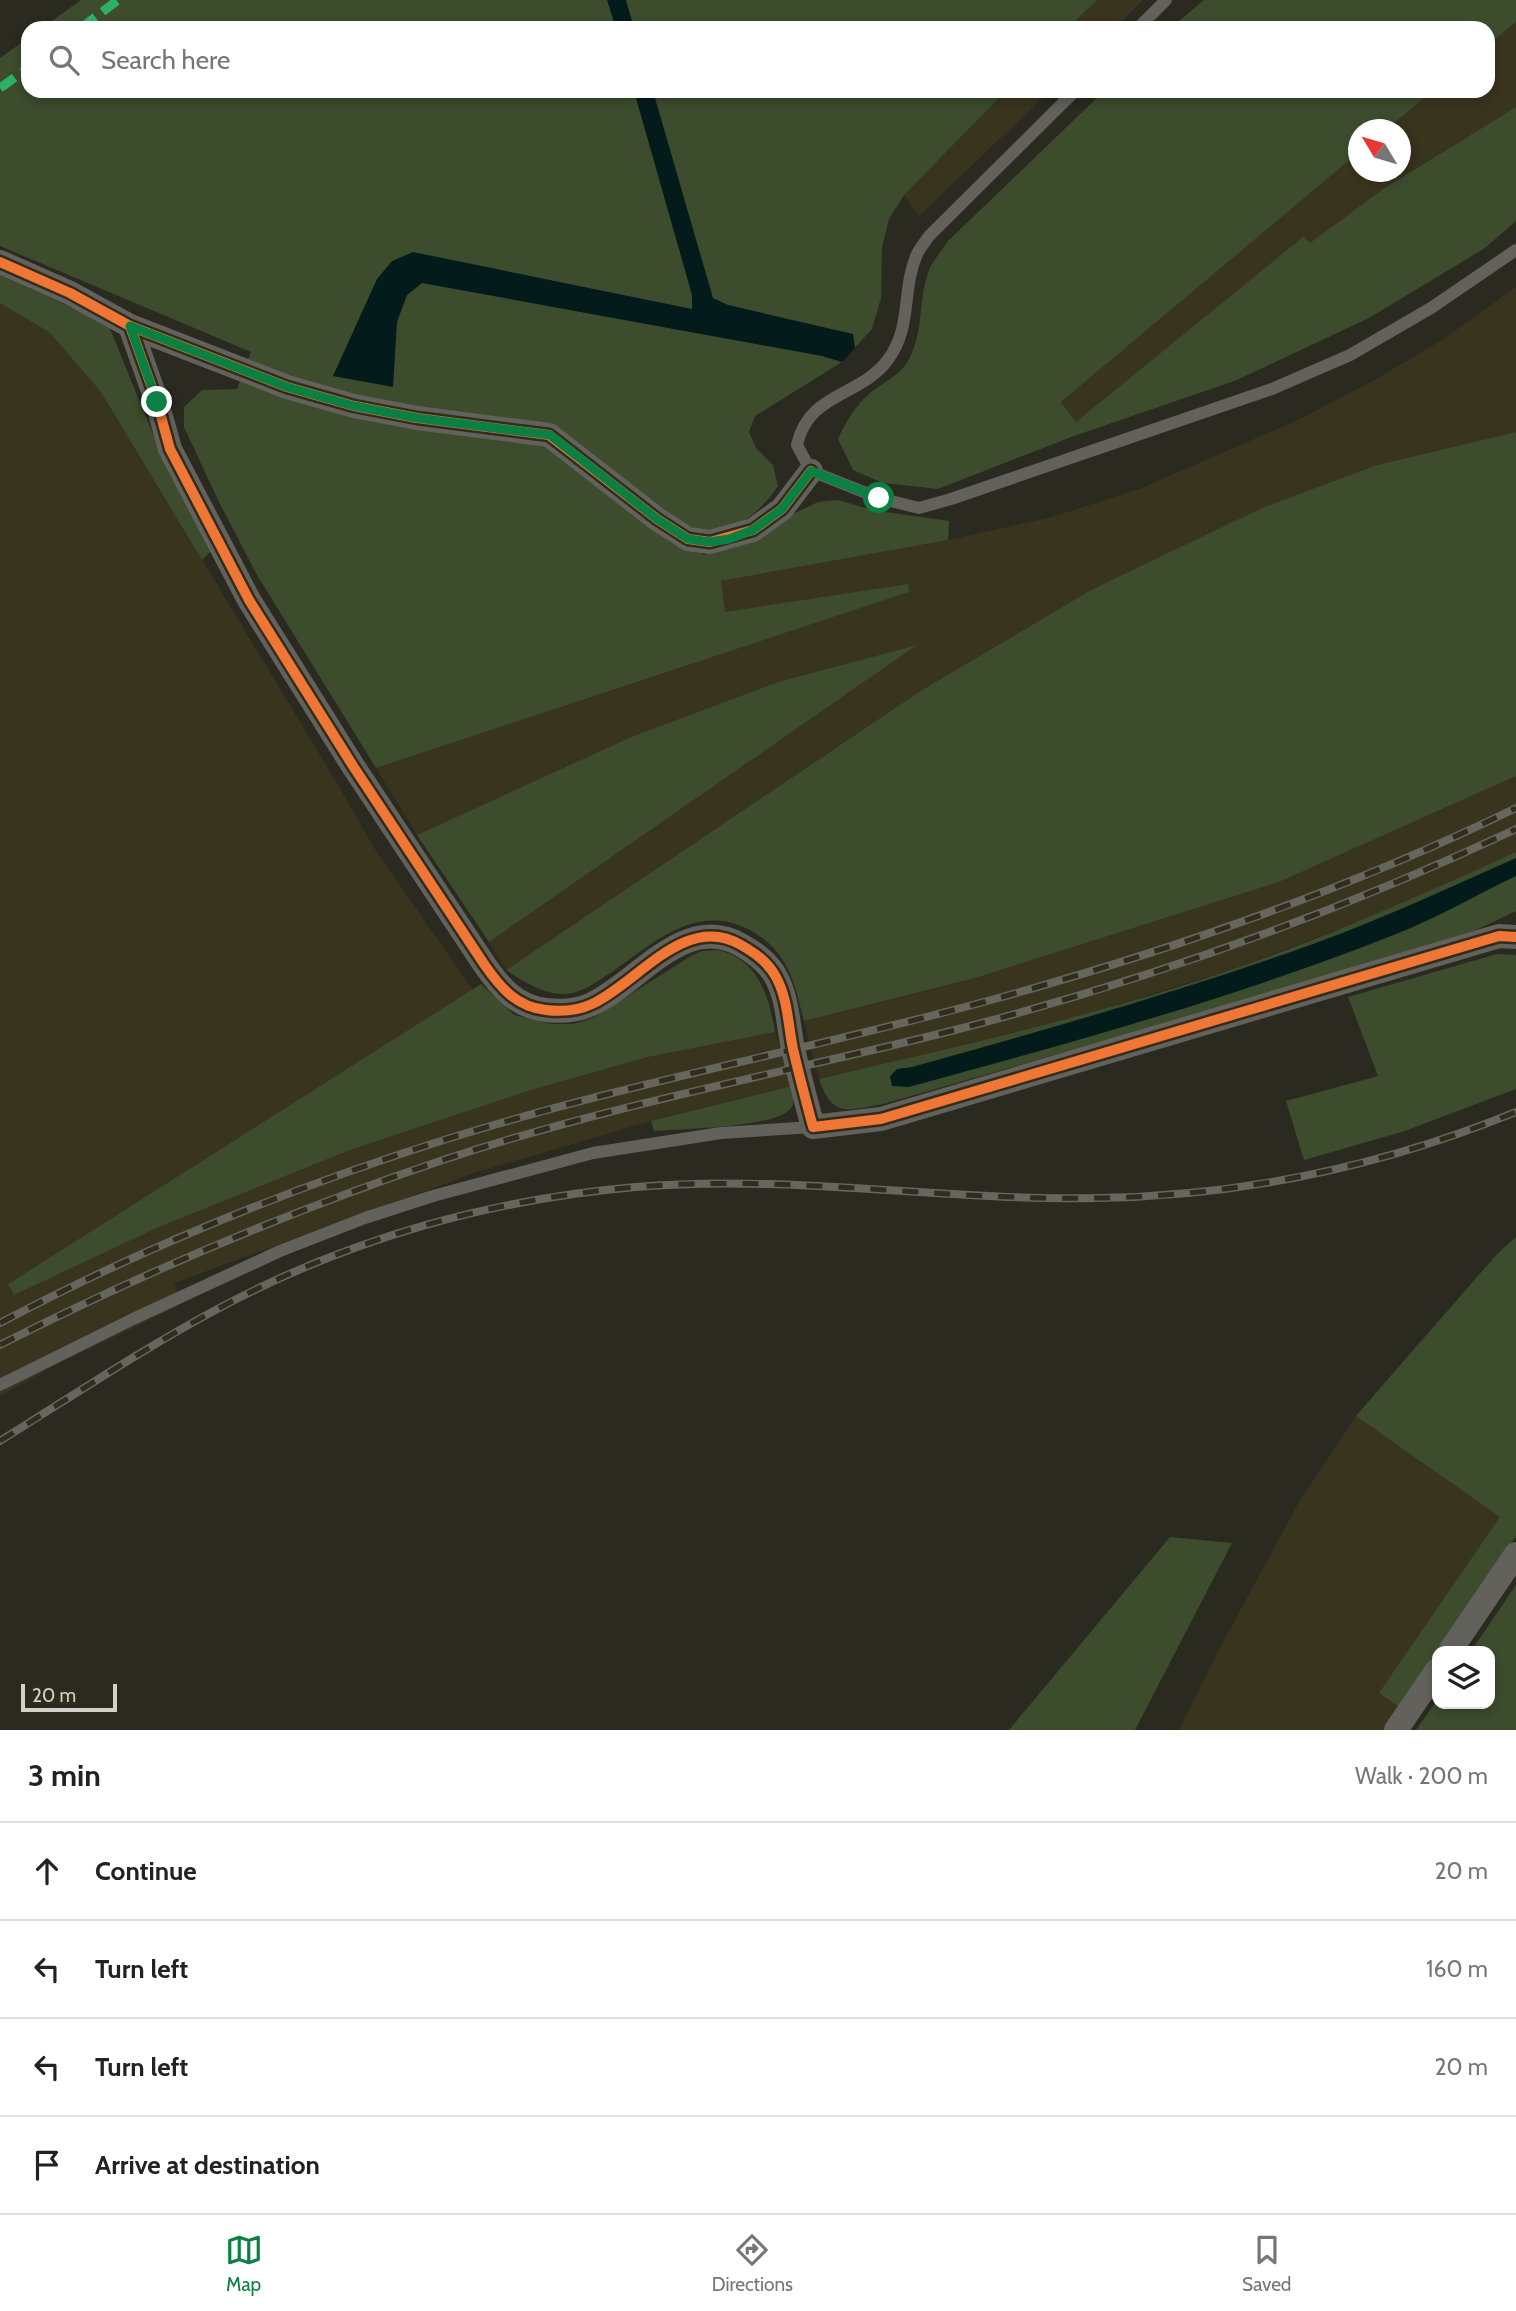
<!DOCTYPE html>
<meta charset="utf-8">
<style>
body{margin:0;font-family:Cabin,sans-serif;background:#f2f2f2;color:#222}
.controls{position:absolute;right:21px;bottom:21px;display:grid;overflow:hidden;border-radius:14px;box-shadow:0 4px 10px #0003}
.controls button{width:63px;height:63px;display:grid;place-items:center;padding:0;border:0;border-bottom:2px solid #e0e0e0;background:#fff;color:#222;font:35px sans-serif}
.compass{position:absolute;left:1348px;top:119px;width:63px;height:63px;border-radius:50%;background:#fff;box-shadow:0 4px 10px #0003;rotate:308deg}
.scale{position:absolute;left:21px;bottom:18px;width:96px;box-sizing:border-box;padding-left:7px;border:4px solid #d4d2c8;border-top:0;font-size:19px;line-height:24px;white-space:nowrap;color:#d4d2c8;-webkit-text-stroke:5px #302d1c;paint-order:stroke}
.stop{position:absolute;width:21px;height:21px;margin:-16px;border:5px solid #0b8043;border-radius:50%;background:#fff}
.stop.end{background:#0b8043;border-color:#fff;box-shadow:0 2px 7px #0008}
.list{margin:0;padding:0;list-style:none}
h2{display:flex;justify-content:space-between;align-items:center;height:91px;margin:0;padding:0 28px;font-size:30px}
h2 small{font-size:23px;font-weight:400;color:#767676}
.list li{display:grid;grid-template-columns:46px 1fr auto;gap:21px;align-items:center;box-sizing:border-box;height:98px;padding:0 28px;border-top:2px solid #e0e0e0}
.list b{display:block;font-size:26px;white-space:nowrap}
.list em{font-size:23px;font-style:normal;color:#767676}
.icon{flex:none;width:38px;height:38px;fill:none;stroke:currentColor;stroke-width:2;stroke-linecap:round;stroke-linejoin:round}
.map{position:relative;flex:none;width:1516px;height:1730px;overflow:hidden}
.search{position:absolute;background:#fff;box-shadow:0 4px 10px #0003;left:21px;right:21px;top:21px;height:77px;display:flex;align-items:center;gap:18px;box-sizing:border-box;padding:0 24px;border-radius:21px;color:#767676;font-size:26px}
.sheet{height:483px;background:#fff}
nav{display:flex;justify-content:space-around;align-items:center;box-sizing:border-box;height:98px;border-top:2px solid #e0e0e0;background:#fff;font-size:19px;color:#767676}
nav a{display:grid;justify-items:center;gap:4px}
nav .on{color:#0b8043}
.map>svg:first-child{display:block}
.built{fill:#39341e}
.green{fill:#3c4c2d}
.water{fill:#041b1c}
.lines{fill:none;stroke-linecap:round;stroke-linejoin:round}
.lane{stroke:#62615c;stroke-width:12}
.street{stroke:#62615c;stroke-width:24}
.rail-casing{stroke:#66655e;stroke-width:8}
.rail{stroke:#302d1c;stroke-width:5;stroke-dasharray:16;stroke-linecap:butt}
.quiet{stroke:#2db169;stroke-width:9;stroke-dasharray:18 9;stroke-linecap:butt}
.cycleway-casing{stroke:#302d1c;stroke-width:15}
.cycleway{stroke:#f07635;stroke-width:10}
.route{stroke:#0b8043;stroke-width:9}
</style>
<div class="map">
<svg width="1516" height="1730" viewBox="0 0 1516 1730">
<rect width="100%" height="100%" fill="#2b2a21"/>
<!-- built -->
<path class="built" d="M1097,0H1143L1115,28H1068Z
M1516,22V107L1383,189L1310,244L1303,238L1076,423L1061,402L1358,153V172H1400V130L1387,129L1433,91H1488V45Z
M1006,91H1050L919,216L904,195Z
M1516,287V432L1377,465L1091,590L922,690L506,970L489,942L914,646L778,682L631,737L417,835L376,768L909,592L908,584L724,613L721,581L948,540L1052,517L1139,489L1298,420L1378,378L1442,340Z
M0,302L49,332L101,392L335,780L376,851L473,990L8,1284L14,1295L159,1227L350,1150L531,1090L648,1057L775,1032L792,1086L651,1121L477,1172L174,1283L180,1305L56,1365L0,1396Z
M1516,776V852L1396,907L1236,968L1070,1019L819,1079L804,1021L975,978L1279,882Z
M1421,1340L1516,1536L1384,1730H1179L1216,1655L1299,1502L1356,1416Z"/>
<!-- green -->
<path class="green" d="M81,0H1097L1068,28H42Z
M1204,0H1516V22L1488,45V28H1171Z
M28,38V91H1006L904,195L889,219L882,247L881,298L872,329L842,362L755,416L749,432L756,448L773,465L778,486C766,504 747,523 725,530C717,533 705,531 696,531L703,555L733,548L758,538L787,517L818,502L838,500L872,510L949,521L948,540L721,581L725,612L908,584L909,592L376,768L257,575L219,502L184,427V407L202,390L237,389L251,352L0,246V58Z
M1104,91H1433L1387,129L1358,130V153L1061,402L1076,422L1303,237L1310,243L1383,189L1516,107V221L1485,248L1369,318L1237,380L1074,436L938,489L883,483L853,470L838,439C845,424 853,409 865,398C878,384 900,377 909,359C924,331 918,299 929,270C933,260 942,251 947,242Z
M0,275L108,324L169,473L212,550L202,560L101,392L49,332L0,303Z
M1516,432V776L1279,882L975,978L804,1021C794,981 788,950 748,929C694,902 651,945 609,974C599,980 587,989 576,992C552,1000 525,983 506,970L922,690L1091,590L1262,508L1377,465Z
M917,645L489,942L417,835L631,737L778,682Z
M1516,852V911L1474,931L1399,957L883,1104C848,1110 833,1119 819,1079C959,1046 1100,1015 1236,968C1332,935 1424,894 1516,852Z
M718,950C758,959 769,996 775,1032L648,1057L531,1090L350,1150L159,1227L14,1295L8,1284L481,984L514,1015L551,1024H573L593,1018L691,956L702,951Z
M1497,954L1516,955V1089L1405,1131L1304,1160L1286,1101L1378,1076L1348,997Z
M792,1086C794,1096 796,1104 788,1111C771,1127 680,1129 654,1131L651,1121Z
M1516,1237V1536L1399,1707L1379,1693L1500,1517L1356,1416L1497,1254Z
M1170,1537L1232,1543L1135,1730H1009Z
M1516,1585V1730H1416L1437,1700V1704H1490V1651H1471Z"/>
<!-- water -->
<path class="water" d="M607,0H626L634,28H616Z
M634,91H653L713,298L728,305L853,334L855,348L842,362L822,356L422,283L407,295L397,322L393,387L333,376L377,279L392,261L413,252L692,309V295Z
M1516,858V876C1476,895 1437,918 1396,934C1238,997 1073,1042 909,1087L892,1086L890,1076L897,1069L912,1067C1037,1032 1162,997 1285,954C1364,927 1440,892 1516,858Z"/>
<g class="lines">
<!-- lane -->
<path class="lane" d="M1138,28L1166,0
M1075,91L929,236C925,242 920,248 917,254C901,291 913,327 887,361C859,397 808,393 797,445L811,471L879,498L919,508L951,499L1272,389L1350,355L1431,308L1516,250
M0,1385L133,1319L280,1251L365,1218L433,1196L593,1153L721,1133L813,1127"/>
<!-- street -->
<path class="street" d="M0,262L70,293L130,326L287,387L354,406L417,418L549,435L657,519L688,539L710,542L753,530L782,509L811,471
M130,326L157,402L170,449L249,600L353,766L484,964C500,987 516,1007 546,1010C562,1012 577,1011 592,1004C638,983 685,912 741,945C755,953 768,962 776,977C788,999 788,1025 793,1049C799,1075 806,1101 813,1127L881,1119L1499,936L1516,937
M1450,1651L1516,1554
M1396,1730L1437,1670"/>
<!-- rail casing -->
<g class="rail-casing">
<path id="rail" d="M0,1323C142,1248 294,1187 447,1139C630,1082 818,1048 1002,997C1179,948 1351,888 1516,808
M0,1345C144,1272 293,1210 446,1159C613,1104 785,1073 955,1030C1148,980 1335,914 1516,829
M0,1441C74,1395 147,1346 225,1305C352,1238 493,1199 636,1187C789,1174 943,1201 1097,1198C1241,1196 1383,1166 1516,1112"/>
</g>
<!-- rail -->
<use href="#rail" class="rail"/>
<!-- quiet -->
<path class="quiet" d="M81,28L118,0
M0,88L28,68"/>
<!-- cycleway casing -->
<g class="cycleway-casing">
<path id="cycleway" d="M0,262L70,293L130,326L287,387L354,406L417,418L549,435L657,519L688,539L710,542L753,530L782,509L811,471
M130,326L157,402L170,449L249,600L353,766L484,964C500,987 516,1007 546,1010C562,1012 577,1011 592,1004C638,983 685,912 741,945C755,953 768,962 776,977C788,999 788,1025 793,1049C799,1075 806,1101 813,1127L881,1119L1499,936L1516,937"/>
</g>
<!-- cycleway -->
<use href="#cycleway" class="cycleway"/>
</g>
<g class="lines">
<!-- route -->
<path class="route" d="M157,402L130,326L287,387L354,406L417,418L550,435L657,519L688,539L710,542L729,539L753,530L782,509L811,471L879,498"/>
</g>
</svg>
<div class="controls">
<button><svg class="icon" aria-label="layers" viewBox="0 0 24 24"><path d="M12 4l9 5-9 5-9-5zM3 14l9 5 9-5"/></svg></button>
</div>
<svg class="compass" viewBox="-18 -18 36 36"><path d="M0-13l5 13h-10z" fill="#e53935"/><path d="M0 13l5-13h-10z" fill="#767676"/></svg>
<div class="scale">20 m</div>
<div class="stop" style="left:879px;top:498px"></div>
<div class="stop end" style="left:157px;top:402px"></div>
<div class="search"><svg class="icon" aria-label="search" viewBox="0 0 24 24"><circle cx="10" cy="10" r="6"/><path d="M15 15l6 6"/></svg>Search here</div>
</div>
<section class="sheet">
<h2>3 min<small>Walk · 200 m</small></h2>
<ul class="list">
<li><svg class="icon" aria-label="ahead" viewBox="0 0 24 24"><path d="M12 20V5M6 11l6-6 6 6"/></svg><div><b>Continue</b></div><em>20 m</em></li>
<li><svg class="icon" aria-label="left" viewBox="0 0 24 24"><path d="M17 20v-9H6M10 6l-5 5 5 5"/></svg><div><b>Turn left</b></div><em>160 m</em></li>
<li><svg class="icon" aria-label="left" viewBox="0 0 24 24"><path d="M17 20v-9H6M10 6l-5 5 5 5"/></svg><div><b>Turn left</b></div><em>20 m</em></li>
<li><svg class="icon" aria-label="arrive" viewBox="0 0 24 24"><path d="M6 21V4h12l-3 4 3 4H6"/></svg><div><b>Arrive at destination</b></div></li>
</ul>
</section>
<nav>
<a class="on"><svg class="icon" aria-label="map" viewBox="0 0 24 24"><path d="M3 6l6-2 6 2 6-2v14l-6 2-6-2-6 2zM9 4v14M15 6v14"/></svg>Map</a>
<a><svg class="icon" aria-label="directions" viewBox="0 0 24 24"><path d="M12 3l9 9-9 9-9-9zM9 14v-3h6M13 9l2 2-2 2"/></svg>Directions</a>
<a><svg class="icon" aria-label="saved" viewBox="0 0 24 24"><path d="M7 4h10v16l-5-4-5 4z"/></svg>Saved</a>
</nav>
